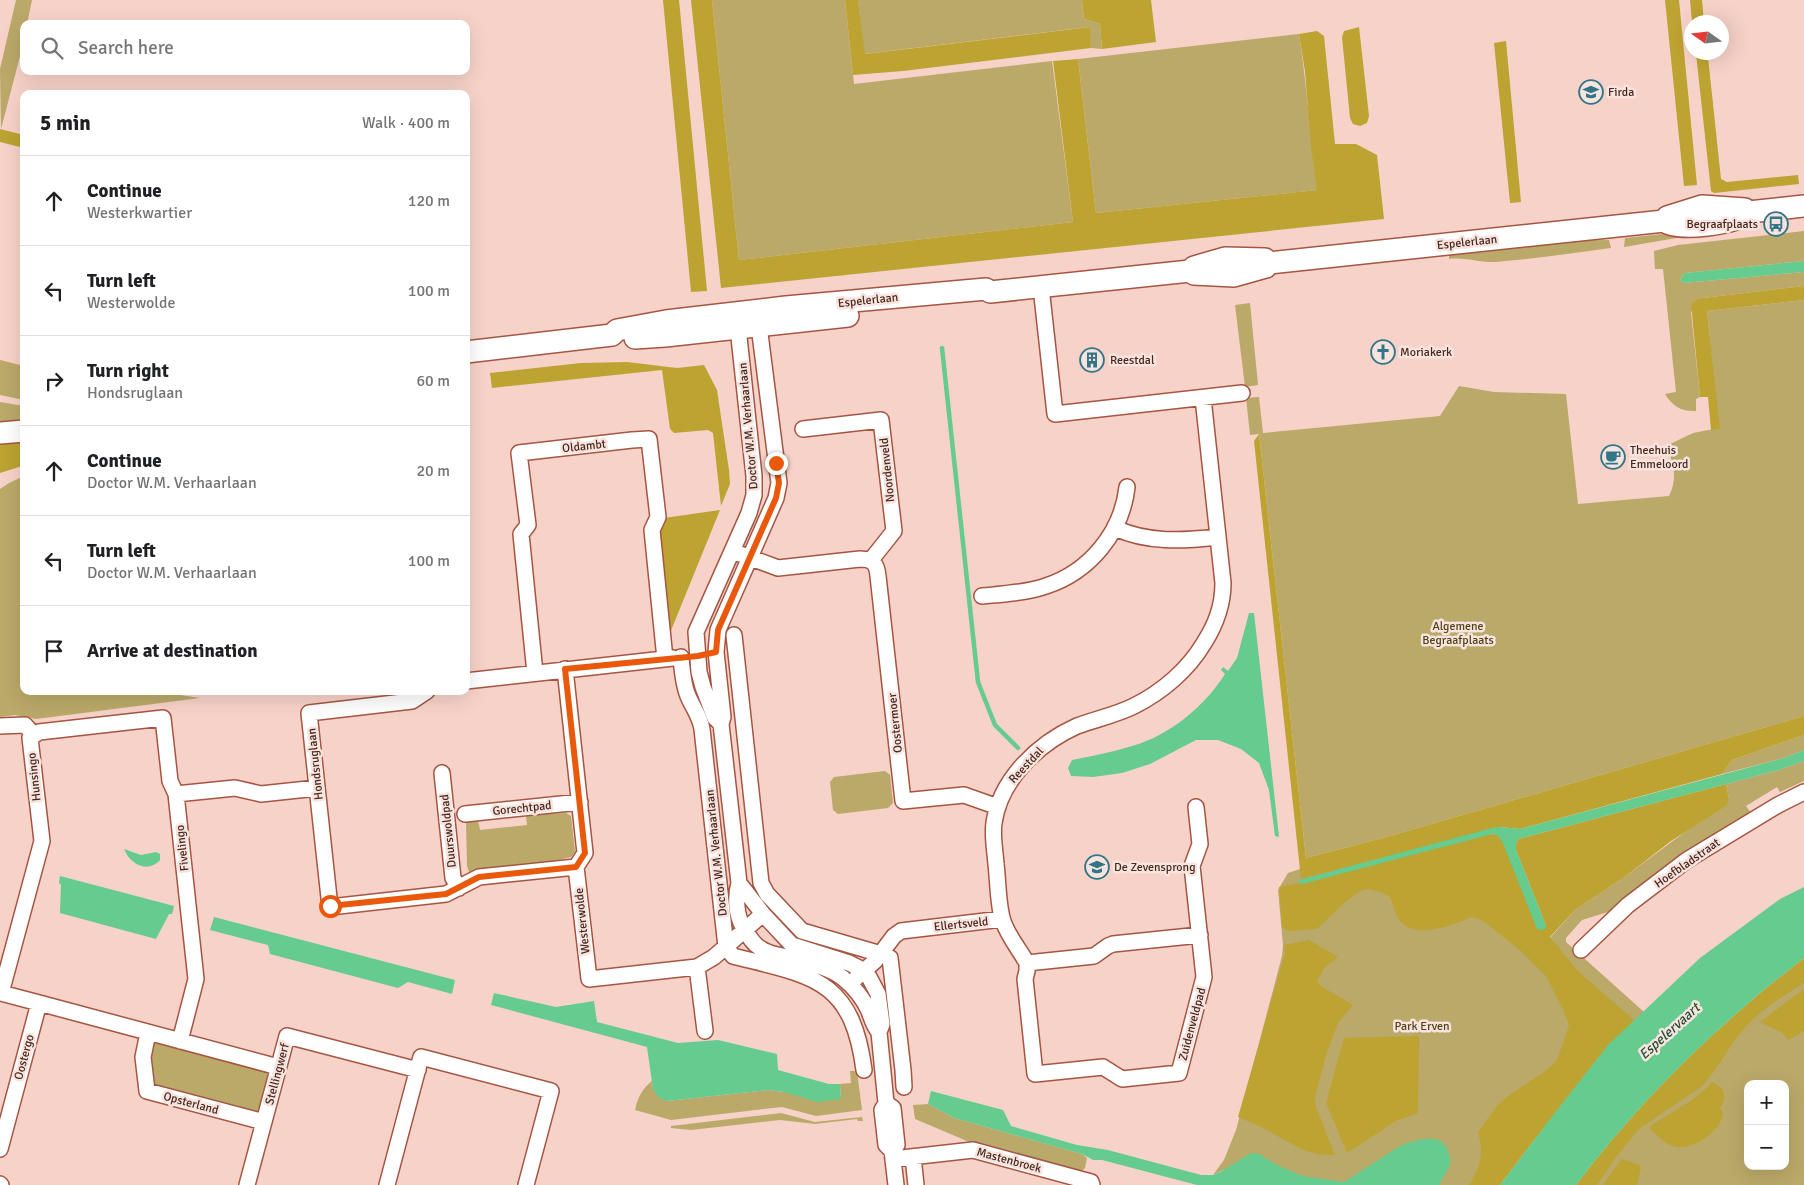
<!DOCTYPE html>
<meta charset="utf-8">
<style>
body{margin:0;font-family:Signika,sans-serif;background:#f2f2f2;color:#202124}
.controls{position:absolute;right:15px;bottom:15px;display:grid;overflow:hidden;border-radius:10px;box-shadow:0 5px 20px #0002}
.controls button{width:45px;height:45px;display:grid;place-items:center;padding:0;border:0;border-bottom:1px solid #e0e0e0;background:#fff;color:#202124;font:25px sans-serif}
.compass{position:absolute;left:1684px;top:15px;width:45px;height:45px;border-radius:50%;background:#fff;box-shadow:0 5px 20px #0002;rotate:284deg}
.stop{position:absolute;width:15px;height:15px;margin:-11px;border:4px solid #ea580c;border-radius:50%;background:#fff}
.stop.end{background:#ea580c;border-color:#fff;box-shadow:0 1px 5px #0008}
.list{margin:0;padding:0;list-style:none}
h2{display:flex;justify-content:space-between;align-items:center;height:65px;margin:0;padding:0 20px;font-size:21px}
h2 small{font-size:16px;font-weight:400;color:#757577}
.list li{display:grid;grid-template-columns:32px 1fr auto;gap:15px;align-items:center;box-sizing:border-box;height:90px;padding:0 20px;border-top:1px solid #e0e0e0}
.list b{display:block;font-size:19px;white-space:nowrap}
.list p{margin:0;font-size:16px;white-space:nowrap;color:#757577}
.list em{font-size:16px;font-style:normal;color:#757577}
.icon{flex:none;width:28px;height:28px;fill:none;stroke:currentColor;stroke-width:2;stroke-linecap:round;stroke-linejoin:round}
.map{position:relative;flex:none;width:1804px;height:1185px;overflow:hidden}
.search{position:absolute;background:#fff;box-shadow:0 5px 20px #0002;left:20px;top:20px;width:450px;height:55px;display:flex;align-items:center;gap:12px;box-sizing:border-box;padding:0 18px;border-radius:10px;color:#757577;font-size:19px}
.panel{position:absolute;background:#fff;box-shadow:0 5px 20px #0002;left:20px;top:90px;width:450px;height:605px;border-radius:10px}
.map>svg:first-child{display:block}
.green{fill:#baa969;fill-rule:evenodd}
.forest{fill:#bda332}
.water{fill:#65cb8f}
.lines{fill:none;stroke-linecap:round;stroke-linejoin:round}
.stream{stroke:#65cb8f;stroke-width:4.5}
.street-casing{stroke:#a55642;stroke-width:18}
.secondary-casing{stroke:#a55642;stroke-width:24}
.street{stroke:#fff;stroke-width:15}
.secondary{stroke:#fff;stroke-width:21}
.route{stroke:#ea580c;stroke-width:6}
.labels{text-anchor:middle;stroke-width:5;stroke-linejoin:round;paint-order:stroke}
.poi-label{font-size:12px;fill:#49271d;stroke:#f7e4df;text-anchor:start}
.street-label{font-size:12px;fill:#49271d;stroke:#f7e4df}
.park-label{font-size:12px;fill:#4f4417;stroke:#f7e4df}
.water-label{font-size:14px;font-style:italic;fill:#224c33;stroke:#f7e4df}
</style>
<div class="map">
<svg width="1804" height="1185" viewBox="0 0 1804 1185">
<rect width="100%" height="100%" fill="#f7d2c8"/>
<!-- green -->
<path class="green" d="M16,0H32L27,24H24V41L1,129L0,69Z
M712,0H845L854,84L1052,61L1073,222L739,260Z
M858,0H1082L1084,19L1100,24L1102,49L1091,48L1089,27L864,54Z
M1299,34C1307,86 1310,138 1318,190L1096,213L1078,59Z
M1699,230L1688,236L1624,247L1625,238Z
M1804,231V261L1685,273L1680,279L1683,283L1804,272V286L1703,298L1691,312L1700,397L1696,399V411C1682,412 1672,406 1665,394L1676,392L1663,269H1655L1654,251L1678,245Z
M1609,240L1611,248C1573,253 1534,259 1496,262C1480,263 1465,257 1449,259V251L1543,241Z
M1804,300V716L1390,836L1306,858L1259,434L1250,435L1246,398L1259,397L1263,433L1440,416L1459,386L1494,392L1566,394L1578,504L1669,496C1678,477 1674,464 1666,446L1693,433L1719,428L1707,311Z
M1250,303L1258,385L1245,387L1235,305Z
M0,360L24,366V400L0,395Z
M0,402L24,406V424L0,426Z
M24,476V691H173L180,695L200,698L36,719L15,715L0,717V489L9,483Z
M1804,735V750L1784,758L1722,774L1732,760Z
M1804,761V781L1780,792L1777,787L1746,806L1752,814L1682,855L1661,870L1611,911L1582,920L1566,938V942L1644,1012L1635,1021L1633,1020L1497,1185H1221L1225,1169L1213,1175L1224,1160L1236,1130L1282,956L1283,945L1278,890L1288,873L1300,869L1323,867L1498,826L1546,936L1555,944L1550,938L1575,910L1626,876L1729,799L1726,784L1779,770Z
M885,771L890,775L893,803L888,808L838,814L833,810L830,782L834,777Z
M566,813L571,816L575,852L571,857L539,865L486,871L485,868L469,872L467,866L466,822L478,820L480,830L527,825L526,815Z
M1804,967V1185H1578ZM1748,1084H1785V1166H1748Z
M157,1042L265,1069C273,1081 263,1099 260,1111L258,1113L156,1087C148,1075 150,1057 152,1044Z
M850,1071H857L862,1110L816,1116L782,1107L671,1120L635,1110C638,1097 642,1089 652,1081L653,1089L667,1101L768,1090L841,1099L840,1084L851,1083Z
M928,1104L954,1118L1082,1154L1087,1158L1085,1168L1079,1173L974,1144L915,1119L913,1105Z
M781,1113L815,1122L862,1117L863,1121H858L857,1119L815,1124L780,1120L691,1130L671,1128V1126Z"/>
<!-- forest -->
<path class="forest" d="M663,0H679L707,291L691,292Z
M691,0H712L739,260L1073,222L1053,61L1078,59L1096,213L1317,190L1311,146L1305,72L1299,34L1317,31L1324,36L1335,144H1356L1377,155L1384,219L721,288Z
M845,0H858L865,54L1090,27L1091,48L903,71L853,75Z
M1082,0H1151L1156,42L1102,49L1100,24L1084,19Z
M1665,0H1679L1697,185L1684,186Z
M1690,0H1702L1704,22H1692Z
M1359,27L1369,116L1367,123L1360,126L1353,124L1350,118L1342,37L1344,31Z
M1506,41L1521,202L1510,203L1494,43Z
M1696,54L1708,57L1721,179L1727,182L1798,175L1799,184L1714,193L1711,191Z
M0,129L24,135V148L0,142Z
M1804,286V300L1707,311L1720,429L1711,430L1708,397H1700L1691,304L1696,300L1703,298Z
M627,362L677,368L704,365L717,390L729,470L730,484L721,506L713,433L708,430L674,433L670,429L662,370L492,388L490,373L581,363Z
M1259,434L1306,858L1390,836L1804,716V735L1732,760L1722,774L1520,829L1500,827L1301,879L1254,441Z
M24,439V464L19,467L0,473V441Z
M720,510L670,633L660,527L664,518Z
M1726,784L1729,799L1727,805L1671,841L1626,876L1575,910L1550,937L1578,971L1635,1021L1609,1044L1557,1110L1500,1185H1469C1481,1165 1484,1155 1478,1132L1496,1107L1508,1096L1547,1070L1557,1060L1569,1026L1564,1012L1546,976L1522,952L1482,920L1471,917C1455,925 1418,938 1403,924C1395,917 1394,905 1389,896L1377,891L1368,889L1360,891L1344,903L1317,929L1288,931L1282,927L1279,887L1299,883V884L1492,834L1497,835L1502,841L1546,926L1516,850V844L1518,839Z
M1309,940L1338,957L1325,967L1317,981L1322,987L1353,1005L1338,1023L1326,1055L1315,1097L1316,1107L1335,1155L1318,1154L1303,1150L1259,1126L1238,1117L1285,953L1284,945Z
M1804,958V983C1783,996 1759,1011 1743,1030C1728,1047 1718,1069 1702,1086L1639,1129L1616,1157L1597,1185H1576C1641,1099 1718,1024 1804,958Z
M1804,989V1031L1788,1040L1781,1032L1760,1022Z
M1419,1036L1418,1113L1396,1121L1347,1153L1326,1103L1344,1038Z
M1713,1082L1722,1089L1725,1097L1720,1109L1723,1113C1721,1132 1692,1152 1673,1146C1663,1143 1656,1134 1649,1127C1671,1113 1694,1101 1713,1082Z
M1621,1159L1639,1165L1641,1167L1637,1185H1603Z"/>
<!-- water -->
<path class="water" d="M1804,261V272L1683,283L1680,279L1685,273Z
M1249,613H1254L1279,837L1275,836L1269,790L1259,763L1241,749L1218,740H1196L1150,764L1122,773L1093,777L1071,776L1068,768L1072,760C1092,756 1113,752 1132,746C1169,736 1205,706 1225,674L1221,670L1223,667L1228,671L1237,658Z
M1804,750V761L1779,770L1518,839L1516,844V850L1546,926L1545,929L1541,930L1537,929L1502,841L1497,835L1492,834L1302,884H1299V880L1492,828L1500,827L1520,829L1784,758Z
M124,849L141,855L156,852L160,854V860C147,874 130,864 124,849Z
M60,876L174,906L172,914H169L156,939L60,913L61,885L59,883Z
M1804,887V958C1718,1024 1641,1099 1576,1185H1500L1557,1110L1609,1044L1700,958L1780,899Z
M214,917L455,980L452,994L408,982L398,988L270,954L268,945L210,930Z
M494,993L556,1007L594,1001L597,1022L678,1043L718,1040L777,1054L778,1070L829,1084H840L841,1099L817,1102L784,1092L768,1090L667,1101L659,1098L653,1089L647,1047L491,1005Z
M931,1091L1003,1110L1011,1126L1077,1145L1108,1150L1201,1175H1213L1220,1172L1251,1153L1259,1154L1277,1165L1302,1176L1344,1182L1400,1146C1414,1140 1443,1131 1448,1152C1449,1155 1451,1160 1450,1164C1448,1171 1442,1178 1439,1185H1197L1102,1160H1093L1082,1154L954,1118L928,1104Z"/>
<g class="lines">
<!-- stream -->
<path class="stream" d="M942,348L978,682L995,725L1018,748"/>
<!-- street casing -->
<g class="street-casing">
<path id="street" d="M1041,287L1055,414L1242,393
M803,429L881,420L894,531L871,560
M1115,528C1148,543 1182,541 1218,537
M740,554L778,568L860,559C873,559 877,564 878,576L903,801L964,795L998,807
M982,596C1003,594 1026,593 1046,586C1089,572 1122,533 1127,487
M734,635L761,883L767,894L802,931L874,952L890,958L903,1070L904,1087
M681,657C682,670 683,684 688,696C693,708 700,716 702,729L726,947L733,956C812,976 852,978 864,1070
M565,669L585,853L576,867L589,979L697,967L714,957L763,914
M535,673L521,534L528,525L519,453L632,440L649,439L658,517L652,530L665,659
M466,681L673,658
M427,691L412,701L309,713L330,907L446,894L479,877L576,867
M721,724L715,718L703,687L699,672L696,632L749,513L754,495V476L738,328L746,312L759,326L779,483L776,498L718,630L716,652L723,717L721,724L739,883C735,897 736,915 743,927C748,935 753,944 760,948C766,953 774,954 782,956C802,962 826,965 843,978C854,987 863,998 869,1011C872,1019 873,1025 879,1032
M0,726L25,725L34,735
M442,773L453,878L459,888
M176,794L235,788L261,794L317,788
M1196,807L1200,844L1192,866L1204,977L1179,1073L1122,1079L1103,1067L1035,1074L1025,979L1027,971V963C1019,949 1008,936 1003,921C998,907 998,880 996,864C995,850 992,836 994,823C1000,779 1039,743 1077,726C1096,719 1116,715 1134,706C1162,692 1188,670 1204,643C1216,624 1223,606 1223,583L1203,398
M465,814L580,802
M739,883L763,914L792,945L849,963L859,968L869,977L878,994L882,1024L879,1032L886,1103L882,1110L886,1145L892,1151L896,1185
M1581,950L1628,905L1687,860L1778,805L1804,792
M1027,963L1094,956L1108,946L1113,944L1200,935
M697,967L705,1031
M856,978L875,961L894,936L901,931L1002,919
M39,1003L278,1067
M148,1033L143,1057L147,1091L264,1122
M886,1103L893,1108L897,1145L892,1151
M0,1149L39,1003L1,993L42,841L30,738L39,732L163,718L170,781L176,794L196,979L180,1041
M913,1157L916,1185
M893,1159L973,1150L1091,1182L1092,1185
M0,1184L1,1185
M247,1185L287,1036L418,1070
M387,1185L421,1057L551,1091L526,1185"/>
</g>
<!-- secondary casing -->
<g class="secondary-casing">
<path id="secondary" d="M1664,221L1667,217L1702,206L1745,209L1747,211
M1190,271L1194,274L1234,276L1266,267L1269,263
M635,338L665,336L848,316
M466,352L612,335L617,330L666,321L786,307L986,289L990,292L1190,271L1194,267L1225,258L1265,259L1269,263L1664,221C1678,232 1736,224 1749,212L1804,206
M0,433L24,431"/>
</g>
<!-- street -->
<use href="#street" class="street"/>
<!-- secondary -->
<use href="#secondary" class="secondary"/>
</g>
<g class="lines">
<!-- route -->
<path class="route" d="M330,906L446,894L479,877L576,867L585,853L565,669L698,656L716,652L718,630L776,498L779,483L776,463"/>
</g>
<!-- icons -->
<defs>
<g id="university-ring" transform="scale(1.25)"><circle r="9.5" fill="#f7e4df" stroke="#327686" stroke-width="1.5"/><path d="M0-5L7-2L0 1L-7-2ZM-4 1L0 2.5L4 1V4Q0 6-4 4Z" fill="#327686"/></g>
<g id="bus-ring" transform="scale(1.25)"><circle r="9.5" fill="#f7e4df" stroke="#327686" stroke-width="1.5"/><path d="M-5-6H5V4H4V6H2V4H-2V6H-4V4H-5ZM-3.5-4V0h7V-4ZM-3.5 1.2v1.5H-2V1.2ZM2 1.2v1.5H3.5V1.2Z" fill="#327686"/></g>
<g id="church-ring" transform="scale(1.25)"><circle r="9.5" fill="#f7e4df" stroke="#327686" stroke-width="1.5"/><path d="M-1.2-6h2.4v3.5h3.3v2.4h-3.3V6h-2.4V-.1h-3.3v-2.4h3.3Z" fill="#327686"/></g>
<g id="building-ring" transform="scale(1.25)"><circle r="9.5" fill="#f7e4df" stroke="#327686" stroke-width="1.5"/><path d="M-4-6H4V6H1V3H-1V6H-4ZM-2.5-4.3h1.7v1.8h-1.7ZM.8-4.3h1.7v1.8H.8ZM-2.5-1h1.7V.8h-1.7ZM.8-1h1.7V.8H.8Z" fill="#327686"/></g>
<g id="cafe-ring" transform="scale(1.25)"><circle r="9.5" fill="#f7e4df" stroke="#327686" stroke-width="1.5"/><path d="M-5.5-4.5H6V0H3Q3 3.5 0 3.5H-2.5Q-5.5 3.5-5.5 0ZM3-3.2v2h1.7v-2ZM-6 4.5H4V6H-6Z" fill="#327686"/></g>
<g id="school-ring" transform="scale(1.25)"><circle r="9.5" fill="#f7e4df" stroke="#327686" stroke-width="1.5"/><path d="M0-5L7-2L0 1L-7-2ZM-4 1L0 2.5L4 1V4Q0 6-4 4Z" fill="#327686"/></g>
</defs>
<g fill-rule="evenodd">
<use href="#university-ring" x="1591" y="92"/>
<use href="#bus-ring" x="1776" y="224"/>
<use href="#church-ring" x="1383" y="352"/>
<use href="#building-ring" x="1092" y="360"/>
<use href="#cafe-ring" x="1613" y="457"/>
<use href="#school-ring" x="1097" y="867"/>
</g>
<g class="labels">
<!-- poi labels -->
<g class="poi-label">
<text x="1608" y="96">Firda</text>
<text x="1758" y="228" text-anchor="end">Begraafplaats</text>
<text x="1400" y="356">Moriakerk</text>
<text x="1110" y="364">Reestdal</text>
<text x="1630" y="454">Theehuis<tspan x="1630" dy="14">Emmeloord</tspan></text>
<text x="1114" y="871">De Zevensprong</text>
</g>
<!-- street labels -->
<g class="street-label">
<text transform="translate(1467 242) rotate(-6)" y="4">Espelerlaan</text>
<text transform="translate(868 300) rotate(-6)" y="4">Espelerlaan</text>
<text transform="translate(748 426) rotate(-95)" y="4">Doctor W.M. Verhaarlaan</text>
<text transform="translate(584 446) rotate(-6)" y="4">Oldambt</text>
<text transform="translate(887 470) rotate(-96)" y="4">Noordenveld</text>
<text transform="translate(895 723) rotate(-96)" y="4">Oostermoer</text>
<text transform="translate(315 764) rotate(-96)" y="4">Hondsruglaan</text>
<text transform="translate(1026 765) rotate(-47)" y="4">Reestdal</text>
<text transform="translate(34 777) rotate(-96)" y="4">Hunsingo</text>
<text transform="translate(522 808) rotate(-6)" y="4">Gorechtpad</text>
<text transform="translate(448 831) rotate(-96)" y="4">Duurswoldpad</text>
<text transform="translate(182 848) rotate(-96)" y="4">Fivelingo</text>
<text transform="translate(716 853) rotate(-96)" y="4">Doctor W.M. Verhaarlaan</text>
<text transform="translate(1687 863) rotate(-35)" y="4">Hoefbladstraat</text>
<text transform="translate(582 921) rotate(-96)" y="4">Westerwolde</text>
<text transform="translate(961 924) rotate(-6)" y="4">Ellertsveld</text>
<text transform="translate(1192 1024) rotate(-75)" y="4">Zuidenveldpad</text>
<text transform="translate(24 1057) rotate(-75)" y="4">Oostergo</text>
<text transform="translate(277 1074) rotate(-75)" y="4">Stellingwerf</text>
<text transform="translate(191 1103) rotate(15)" y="4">Opsterland</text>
<text transform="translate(1009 1160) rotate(15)" y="4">Mastenbroek</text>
</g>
<!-- park labels -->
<g class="park-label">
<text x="1458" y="630">Algemene<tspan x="1458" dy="14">Begraafplaats</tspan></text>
<text x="1422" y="1030">Park Erven</text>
</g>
<!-- water labels -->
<g class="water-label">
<text transform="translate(1669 1031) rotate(-42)" y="5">Espelervaart</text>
</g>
</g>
</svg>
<div class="controls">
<button>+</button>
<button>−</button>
</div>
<svg class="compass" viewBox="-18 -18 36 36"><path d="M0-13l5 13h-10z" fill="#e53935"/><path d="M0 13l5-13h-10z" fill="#757577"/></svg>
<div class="stop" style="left:330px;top:906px"></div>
<div class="stop end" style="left:776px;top:463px"></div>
<div class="search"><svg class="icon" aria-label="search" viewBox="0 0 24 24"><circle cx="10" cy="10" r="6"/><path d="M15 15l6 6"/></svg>Search here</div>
<section class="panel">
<h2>5 min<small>Walk · 400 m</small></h2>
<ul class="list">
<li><svg class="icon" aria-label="ahead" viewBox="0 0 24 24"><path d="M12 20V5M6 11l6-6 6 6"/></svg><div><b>Continue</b><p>Westerkwartier</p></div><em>120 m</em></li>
<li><svg class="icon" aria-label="left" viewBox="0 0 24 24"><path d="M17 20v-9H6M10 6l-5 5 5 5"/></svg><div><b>Turn left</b><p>Westerwolde</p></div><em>100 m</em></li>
<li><svg class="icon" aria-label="right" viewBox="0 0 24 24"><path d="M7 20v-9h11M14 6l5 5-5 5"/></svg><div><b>Turn right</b><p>Hondsruglaan</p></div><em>60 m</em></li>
<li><svg class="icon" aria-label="ahead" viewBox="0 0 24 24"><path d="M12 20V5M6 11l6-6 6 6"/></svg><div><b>Continue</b><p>Doctor W.M. Verhaarlaan</p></div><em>20 m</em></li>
<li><svg class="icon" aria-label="left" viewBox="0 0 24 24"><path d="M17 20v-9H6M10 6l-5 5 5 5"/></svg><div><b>Turn left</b><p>Doctor W.M. Verhaarlaan</p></div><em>100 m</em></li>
<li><svg class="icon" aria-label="arrive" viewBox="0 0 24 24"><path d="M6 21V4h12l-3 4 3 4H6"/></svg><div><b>Arrive at destination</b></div></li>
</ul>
</section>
</div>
